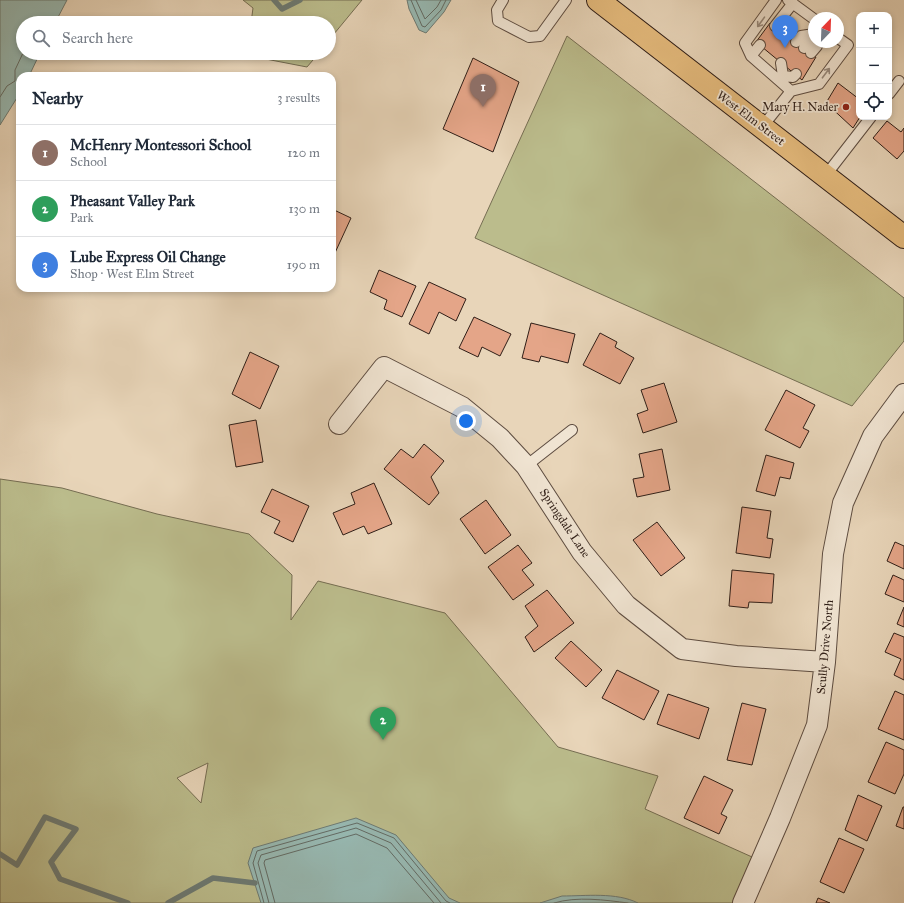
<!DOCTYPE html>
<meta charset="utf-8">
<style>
body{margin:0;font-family:"IM FELL Great Primer",serif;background:#f6f6f7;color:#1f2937}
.controls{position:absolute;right:12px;top:12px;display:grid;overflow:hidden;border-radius:8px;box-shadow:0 2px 6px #0003}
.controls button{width:36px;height:36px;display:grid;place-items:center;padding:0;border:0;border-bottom:1px solid #e0e1e3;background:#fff;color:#1f2937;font:20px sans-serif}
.compass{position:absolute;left:808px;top:12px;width:36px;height:36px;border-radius:50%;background:#fff;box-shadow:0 2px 6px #0003;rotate:23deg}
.you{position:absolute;left:466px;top:421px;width:14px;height:14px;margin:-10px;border:3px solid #fff;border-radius:50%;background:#1a73e8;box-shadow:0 0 0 6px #1a73e833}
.badge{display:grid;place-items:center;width:26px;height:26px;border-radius:50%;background:#8f2418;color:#fff;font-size:13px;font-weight:700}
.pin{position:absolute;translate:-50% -33px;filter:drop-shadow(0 1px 2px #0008)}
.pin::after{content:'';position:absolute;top:21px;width:14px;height:12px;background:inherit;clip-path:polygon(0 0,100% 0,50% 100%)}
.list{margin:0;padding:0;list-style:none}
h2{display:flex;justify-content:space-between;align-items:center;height:52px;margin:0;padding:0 16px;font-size:17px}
h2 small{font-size:13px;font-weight:400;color:#747a83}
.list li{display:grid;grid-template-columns:26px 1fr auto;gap:12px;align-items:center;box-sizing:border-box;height:56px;padding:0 16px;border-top:1px solid #e0e1e3}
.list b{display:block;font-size:15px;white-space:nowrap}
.list p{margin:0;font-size:13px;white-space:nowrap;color:#747a83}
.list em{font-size:13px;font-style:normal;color:#747a83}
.icon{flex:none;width:22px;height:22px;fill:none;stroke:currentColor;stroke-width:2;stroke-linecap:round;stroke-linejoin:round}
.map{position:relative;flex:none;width:904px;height:903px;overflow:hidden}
.search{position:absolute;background:#fff;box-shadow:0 2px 6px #0003;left:16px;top:16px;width:320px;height:44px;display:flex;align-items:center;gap:10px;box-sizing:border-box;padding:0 14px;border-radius:22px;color:#747a83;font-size:15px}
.panel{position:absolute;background:#fff;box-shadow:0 2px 6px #0003;left:16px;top:72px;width:320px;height:220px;border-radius:12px}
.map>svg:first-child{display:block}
.green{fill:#bbbc8c;stroke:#756d52;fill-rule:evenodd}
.water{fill:#97b8b1;stroke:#6d7a73}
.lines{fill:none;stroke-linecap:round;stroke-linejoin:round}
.shore{stroke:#636b64;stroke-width:1}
.stream{stroke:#6d7a73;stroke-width:5.5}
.building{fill:#e4a588;stroke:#2f1e17}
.lane-casing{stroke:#5d4c40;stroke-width:12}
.street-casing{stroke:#5d4c40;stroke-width:22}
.primary-casing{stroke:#2f1e17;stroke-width:24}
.lane{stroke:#f0e4d2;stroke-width:10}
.street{stroke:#f0e4d2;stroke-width:20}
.primary{stroke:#e4ba7c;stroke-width:22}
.oneway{stroke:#998b7e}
.poi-dot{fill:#8f2418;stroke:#f0e4d2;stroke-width:1.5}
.labels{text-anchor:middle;stroke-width:3.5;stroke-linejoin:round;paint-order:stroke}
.poi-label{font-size:12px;fill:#2f1e17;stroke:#f0e4d2;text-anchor:end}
.street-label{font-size:12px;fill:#2f1e17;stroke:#f0e4d2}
</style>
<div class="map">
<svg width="904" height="903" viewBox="0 0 904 903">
<rect width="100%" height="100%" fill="#e8d5b9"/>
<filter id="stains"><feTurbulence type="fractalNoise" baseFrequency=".005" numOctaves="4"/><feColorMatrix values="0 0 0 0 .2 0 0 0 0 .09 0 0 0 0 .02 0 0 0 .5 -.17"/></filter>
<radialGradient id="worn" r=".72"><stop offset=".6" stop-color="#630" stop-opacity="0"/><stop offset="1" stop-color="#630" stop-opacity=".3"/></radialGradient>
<!-- green -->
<path class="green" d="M243,0H362L329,40V23H251L253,8Z
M567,36L904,298V341L852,406L475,238Z
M245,53H319L307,67L245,55Z
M0,479L62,488L157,514L249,534L292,575L291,620L318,581L445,613L558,747L658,776L645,809L761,861L743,903H0ZM208,763L201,803L177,778Z"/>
<!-- water -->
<path class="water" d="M0,0H67L55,23H23V53H40L29,76H20V93L0,125Z
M407,0H451L444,12L426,33L419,30L409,9Z
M356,818L396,835L449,898L460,903H261L248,863L253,848Z
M562,896C586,896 616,892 638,903H540Z"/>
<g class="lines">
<!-- shore -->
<path class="shore" d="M411,0L422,26L425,27L441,10L446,0
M416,0L425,19L437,7L441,0
M0,97L7,86L15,81V70L23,53
M264,903L253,863L257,851L357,823L394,838L446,901L450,903
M269,903L258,863L261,855L356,828L391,843L441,903
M275,903L264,863L265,860L356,834L387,848L434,903
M554,903C577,896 605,900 628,903"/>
<!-- stream -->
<path class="stream" d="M274,0L282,9L300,0
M0,854L17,865L45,817L76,829L51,862L60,879L128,903
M168,903L213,878L255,883"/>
</g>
<!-- building -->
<path class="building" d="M770,23L816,57L802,80L756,42Z
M473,58L519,82L493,152L443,129Z
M838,83L859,99L860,117L853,128L826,103Z
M887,121L901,132L904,128V151L897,159L873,138Z
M332,209L351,218L334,255L332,254Z
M379,270L416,286L402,317L384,309L387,300L370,292Z
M429,282L466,299L456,321L439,312L429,334L409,324Z
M474,317L511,334L500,356L482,347L478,357L459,348Z
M531,323L575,334L568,363L541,356L539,362L522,358Z
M600,333L617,342L615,347L634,358L620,384L583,365Z
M250,352L279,366L260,409L232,394Z
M664,383L677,422L643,433L637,414L648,410L641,390Z
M786,390L815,405L803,428L809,431L800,448L765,430Z
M256,420L263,462L236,467L229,425Z
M424,444L444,461L431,477L439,493L429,505L384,469L401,449L413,458Z
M662,449L670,490L637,497L633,479L644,477L639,454Z
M766,455L794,463L790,479L780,477L775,496L756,491Z
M374,483L392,524L368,534L364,526L343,535L333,513L355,504L351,493Z
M272,489L309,506L293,542L274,533L280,521L261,512Z
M486,500L511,535L485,554L460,519Z
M742,507L771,511L767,538L773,539L770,558L736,553Z
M657,522L685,558L661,576L633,540Z
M895,542L904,546V569L887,561Z
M518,545L532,563L522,570L534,585L513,600L488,567Z
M732,570L774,574L772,603L749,602L748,608L729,606Z
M893,575L904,580V602L885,594Z
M547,590L574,623L534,652L525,637L538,626L525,606Z
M904,607V627L897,624Z
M894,633L904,637V680L894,675L901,659L885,652Z
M571,641L602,670L586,687L555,658Z
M617,670L659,691L644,720L602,698Z
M895,691L904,695V740L878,729Z
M668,694L709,708L699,739L657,724Z
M742,703L766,709L752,765L727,760Z
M886,742L904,750V774L895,794L868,782Z
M704,776L733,790L721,814L727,817L719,834L684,818Z
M858,795L882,806L867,841L845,830Z
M903,807H904V829L896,826Z
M839,838L864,849L844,893L820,882Z
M818,898L830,903H816Z"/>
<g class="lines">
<!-- lane casing -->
<g class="lane-casing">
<path id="lane" d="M503,0L497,10L498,21L529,37L540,36L566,0
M776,0L745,43L751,56L791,91L819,84L848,45L838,38
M788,0L814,19
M775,26L793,3
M796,42L801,36L814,34
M804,48L814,36
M811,53L817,46V42
M751,56L760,45
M781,63L783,76L793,77L796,74
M889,94L899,81
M763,126L791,91
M826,175L871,117
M526,466L572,430"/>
</g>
<!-- street casing -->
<g class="street-casing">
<path id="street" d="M339,424L384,367L462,407L500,438L526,466L582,552L626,605L682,649L736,656L825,662
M743,903L780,818L817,725L825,662L833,554L843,503L873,436L904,394"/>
</g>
<!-- primary casing -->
<g class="primary-casing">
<path id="primary" d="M598,0L904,237"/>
</g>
<!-- lane -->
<use href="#lane" class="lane"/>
<!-- street -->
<use href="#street" class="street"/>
<!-- primary -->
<use href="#primary" class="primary"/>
</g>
<!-- one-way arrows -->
<defs><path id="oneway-shaft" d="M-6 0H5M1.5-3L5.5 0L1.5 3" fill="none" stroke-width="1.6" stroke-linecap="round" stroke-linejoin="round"/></defs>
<g class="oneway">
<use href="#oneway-shaft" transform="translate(761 22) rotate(126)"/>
<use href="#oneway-shaft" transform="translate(826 73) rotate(-53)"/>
</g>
<!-- markers -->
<circle class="poi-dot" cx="846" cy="107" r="4"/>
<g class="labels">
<!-- poi labels -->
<g class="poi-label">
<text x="838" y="111">Mary H. Nader</text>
</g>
<!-- street labels -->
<g class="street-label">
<text transform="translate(751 118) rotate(37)" y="4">West Elm Street</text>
<text transform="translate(565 523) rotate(56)" y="4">Springdale Lane</text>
<text transform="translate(825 647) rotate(-85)" y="4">Scully Drive North</text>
</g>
</g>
<rect width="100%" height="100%" filter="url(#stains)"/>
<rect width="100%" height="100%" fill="url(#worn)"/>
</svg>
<div class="controls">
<button>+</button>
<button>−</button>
<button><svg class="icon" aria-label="locate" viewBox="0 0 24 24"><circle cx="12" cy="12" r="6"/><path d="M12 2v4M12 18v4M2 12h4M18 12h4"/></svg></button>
</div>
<svg class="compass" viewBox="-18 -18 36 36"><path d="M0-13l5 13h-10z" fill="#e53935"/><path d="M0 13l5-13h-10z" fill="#747a83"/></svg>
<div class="you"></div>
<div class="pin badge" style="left:483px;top:107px;background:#8d6e63">1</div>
<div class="pin badge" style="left:383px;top:740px;background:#2e9e5b">2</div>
<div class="pin badge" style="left:785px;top:48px;background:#3f7fe0">3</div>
<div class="search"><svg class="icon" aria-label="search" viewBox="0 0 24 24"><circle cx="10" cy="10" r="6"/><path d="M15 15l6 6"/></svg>Search here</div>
<section class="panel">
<h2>Nearby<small>3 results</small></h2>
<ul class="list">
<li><span class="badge" style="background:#8d6e63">1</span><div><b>McHenry Montessori School</b><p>School</p></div><em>120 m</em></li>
<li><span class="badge" style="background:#2e9e5b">2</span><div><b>Pheasant Valley Park</b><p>Park</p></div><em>130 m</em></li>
<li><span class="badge" style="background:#3f7fe0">3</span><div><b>Lube Express Oil Change</b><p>Shop · West Elm Street</p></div><em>190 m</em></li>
</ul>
</section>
</div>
